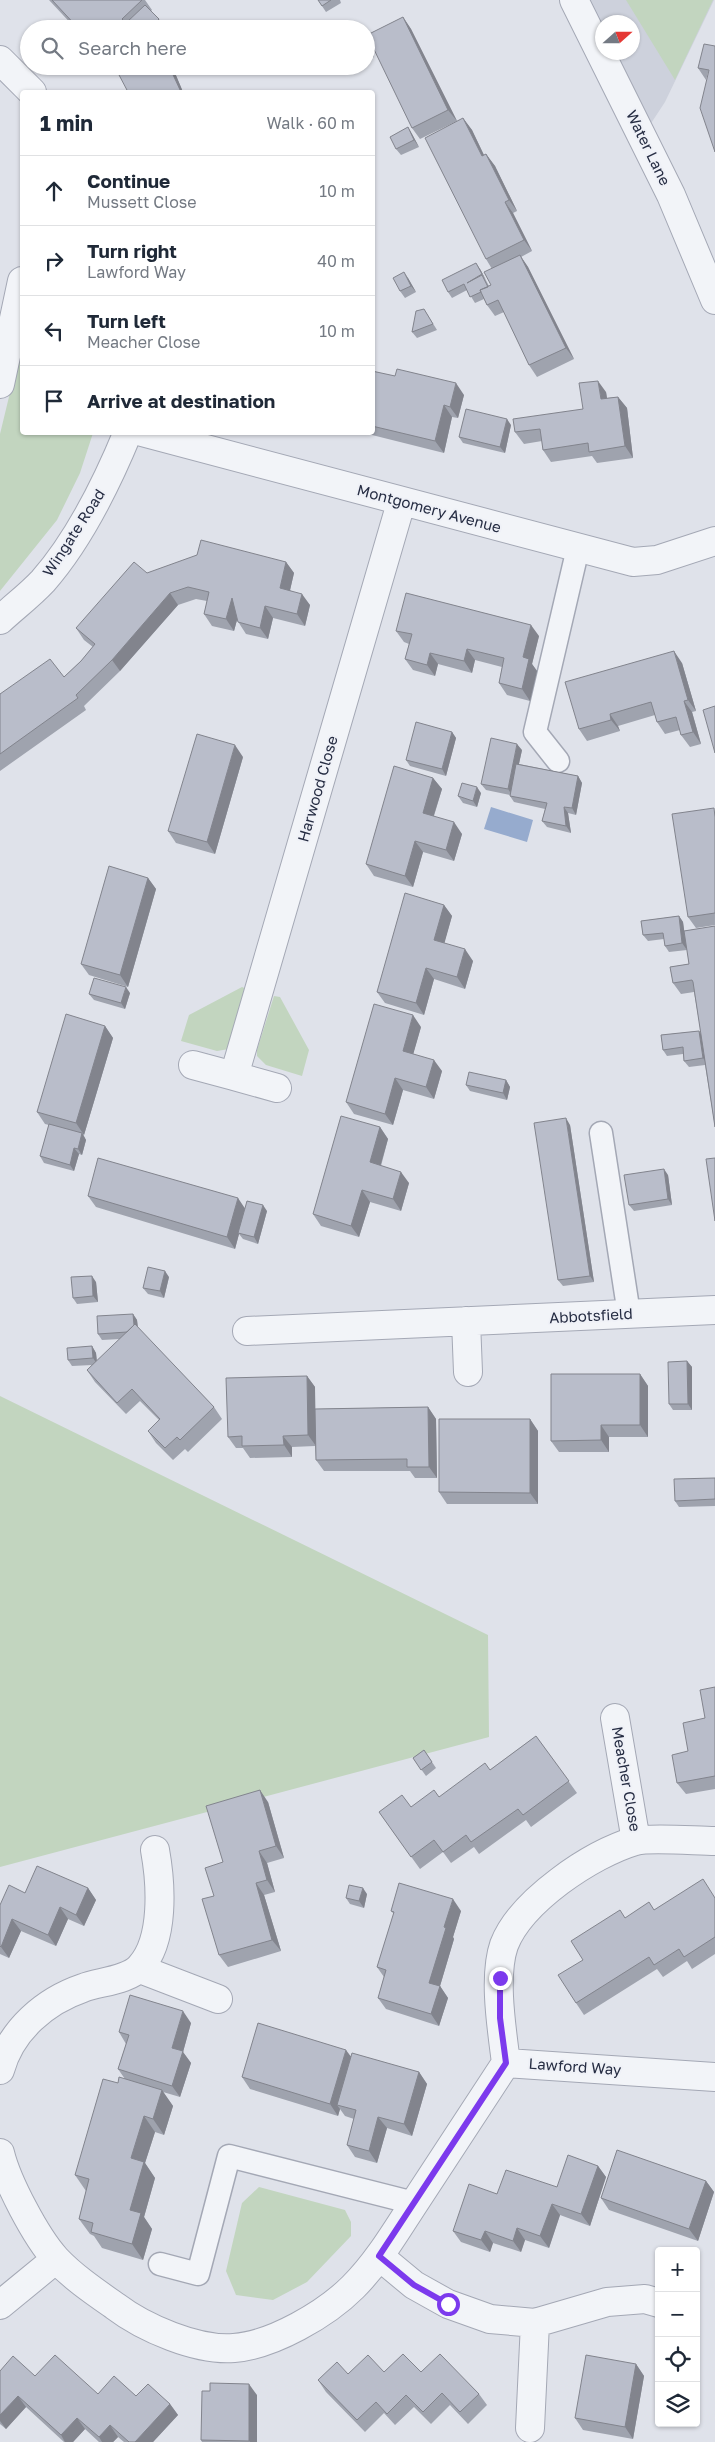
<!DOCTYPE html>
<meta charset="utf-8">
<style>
body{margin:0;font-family:"Golos Text",sans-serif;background:#f2f2f3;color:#1f2937}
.controls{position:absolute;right:15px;bottom:15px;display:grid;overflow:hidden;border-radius:5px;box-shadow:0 1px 4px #0004}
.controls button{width:45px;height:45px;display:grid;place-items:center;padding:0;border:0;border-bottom:1px solid #e0e1e3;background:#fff;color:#1f2937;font:25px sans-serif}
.compass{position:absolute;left:595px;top:15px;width:45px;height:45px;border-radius:50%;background:#fff;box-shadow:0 1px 4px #0004;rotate:69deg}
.stop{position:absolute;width:15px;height:15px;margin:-11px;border:4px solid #7c3aed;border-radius:50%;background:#fff}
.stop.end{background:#7c3aed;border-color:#fff;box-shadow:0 1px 5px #0008}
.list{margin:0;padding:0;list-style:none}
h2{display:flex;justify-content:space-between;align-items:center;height:65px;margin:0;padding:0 20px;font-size:21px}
h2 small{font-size:16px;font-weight:400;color:#747a83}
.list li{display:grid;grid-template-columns:32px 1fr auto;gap:15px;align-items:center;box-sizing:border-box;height:70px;padding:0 20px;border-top:1px solid #e0e1e3}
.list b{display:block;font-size:19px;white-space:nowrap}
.list p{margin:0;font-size:16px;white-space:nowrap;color:#747a83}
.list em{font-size:16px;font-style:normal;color:#747a83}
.icon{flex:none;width:28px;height:28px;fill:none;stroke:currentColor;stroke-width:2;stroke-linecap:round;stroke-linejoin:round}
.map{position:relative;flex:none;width:715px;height:2442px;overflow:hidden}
.search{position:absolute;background:#fff;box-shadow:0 1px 4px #0004;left:20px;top:20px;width:355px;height:55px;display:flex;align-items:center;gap:12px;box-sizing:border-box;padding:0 18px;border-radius:28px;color:#747a83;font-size:19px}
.panel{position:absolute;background:#fff;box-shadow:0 1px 4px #0004;left:20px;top:90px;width:355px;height:345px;border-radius:5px}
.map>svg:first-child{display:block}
.built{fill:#cdd1dc;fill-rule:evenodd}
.green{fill:#c2d5bf}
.water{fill:#96abce}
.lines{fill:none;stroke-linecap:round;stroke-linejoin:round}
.service-casing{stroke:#a4a8b5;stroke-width:25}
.minor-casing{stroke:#a4a8b5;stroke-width:30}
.tertiary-casing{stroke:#a4a8b5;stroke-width:30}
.service{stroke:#f2f4f8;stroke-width:22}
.minor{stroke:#f2f4f8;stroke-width:28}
.tertiary{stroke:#f2f4f8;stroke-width:28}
.wall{fill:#9fa3ae}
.shaded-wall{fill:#82848d}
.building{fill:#b9bdca;stroke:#82848d}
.route{stroke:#7c3aed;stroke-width:6}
.labels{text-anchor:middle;stroke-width:4;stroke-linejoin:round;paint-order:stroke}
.street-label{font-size:15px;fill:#262d43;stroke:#eff1f7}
</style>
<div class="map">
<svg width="715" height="2442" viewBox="0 0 715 2442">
<rect width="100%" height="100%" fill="#dfe2ea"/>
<!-- built -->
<path class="built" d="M574,0H714L665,102L642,137ZM602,22H632V52H602Z"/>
<!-- green -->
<path class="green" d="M626,0H713L675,80Z
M22,343V432L93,433L80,473L57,520L0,591V434Z
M242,987L249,990L229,1049L217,1051L181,1041L189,1015Z
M274,996L280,997L309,1050L302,1076L266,1065L257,1056V1050Z
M0,1396L488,1635L489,1737L0,1867Z
M259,2187L345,2210L351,2222V2236L307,2282L273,2300L236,2295L226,2271L242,2203Z"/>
<!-- water -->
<path class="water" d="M491,807L533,820L527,842L484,829Z"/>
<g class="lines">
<!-- service casing -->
<g class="service-casing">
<path id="service" d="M558,761L535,732L578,548
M601,1133L629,1314
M160,2264L198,2274L229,2156L414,2203"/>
</g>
<!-- minor casing -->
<g class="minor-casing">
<path id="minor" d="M0,60L32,92
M0,384L22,281
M142,432L633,562L657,560L715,541
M0,620C14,607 30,595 43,581C79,540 107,483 128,432
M193,1065L234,1076
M277,1088L234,1076L401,503
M466,1321L468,1372
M247,1331L715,1310
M615,1718L636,1841
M140,1969L218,1999
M506,2063C502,2030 493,1977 504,1945C521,1901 591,1854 635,1841C650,1837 697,1841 715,1841
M0,2070C11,2030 45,2001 83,1988C99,1982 129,1980 140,1967C165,1940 161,1883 155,1850
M0,2153C7,2182 36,2237 56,2259C73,2277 95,2292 115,2306C144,2328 197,2351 234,2348C273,2345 326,2314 353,2287C378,2262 396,2231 415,2202C446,2155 476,2109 506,2063L715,2077
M379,2256L414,2285L448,2304L490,2319L535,2323L607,2302L645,2299L659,2303
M0,2305L56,2259
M530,2428L535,2323"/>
</g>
<!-- tertiary casing -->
<g class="tertiary-casing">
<path id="tertiary" d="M574,0L671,195L715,300"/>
</g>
<!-- service -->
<use href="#service" class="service"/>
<!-- minor -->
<use href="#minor" class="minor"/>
<!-- tertiary -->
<use href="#tertiary" class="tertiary"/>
</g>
<!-- wall -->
<path class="wall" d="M49,0H145L152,10L151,11L159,19L166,29H76Z
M318,0H340L341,3L326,12Z
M403,17L411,29L457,121L420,139L412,128Z
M366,42L374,57L366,61Z
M715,46L706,80L698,68Z
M112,66H123L117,72Z
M132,66H189L175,73L183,92H128Z
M463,118L472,130L484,155L486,154L495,166L517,211L513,213L532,251L521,257L528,267L574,359L537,377L529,365L504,312L495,316L487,305L484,299L475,303L467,290L452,298L448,292L480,269L489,286L491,285L492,269L486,259Z
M408,127L412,134L419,147L401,155L396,149Z
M408,278L416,292L405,298L400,291Z
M424,309L437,330L417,338L412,332Z
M372,371L464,395L458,418L452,417L444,453L360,432H372Z
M606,392L607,398L618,397L627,408L633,458L597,463L592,456L551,462L543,450L542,441L524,444L515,432L583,409Z
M511,425L505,453L463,443L459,437Z
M286,562L294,573L290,590L310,605L305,626L273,618L268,639L246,634L237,620L234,631L212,626L204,614L207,601L196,599L178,605L120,671L84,706L86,710L0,771V694L64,677L81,661L93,647L84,640L76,628L147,573Z
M396,631L539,636L532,664L537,671L530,701L507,695L499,683L502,667L475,660L472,673L438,664L435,676L413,670L405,659L409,644L404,642Z
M682,663L696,711L692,712L701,744L690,747L681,735L680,730L665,734L657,722L655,715L618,726L620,731L587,741L579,729Z
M452,732L456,738L446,776L410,766L406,760Z
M522,750L519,764L578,776L582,783L576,815L568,813L571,833L547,827L542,821L545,809L514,802L510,796V795L486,790L481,784Z
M243,757L215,854L176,843L168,831Z
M433,778L442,789L434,816L462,834L454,861L423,852L413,887L374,876L366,864Z
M481,793L477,807L463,803L458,796Z
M715,810V925L696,928L688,917Z
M148,878L156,889L128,987L89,975L81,964Z
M444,905L452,916L444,943L473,961L465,989L434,979L424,1015L385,1003L377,992Z
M679,916L683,922L684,931L715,926V1127L705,1065L689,1067L684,1061L683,1054L667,1056L663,1050L661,1035L699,1031L701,1033L694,992L681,994L673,983L670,967L689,964L685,932L687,950L669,952L665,946L664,939L648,941L643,935L641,921Z
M130,993L125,1009L94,1000L89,994Z
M105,1026L113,1038L84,1135L83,1134L86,1140L82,1155L79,1154L74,1171L44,1163L40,1156L49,1125L45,1124L37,1112Z
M421,1027L413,1054L442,1071L434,1099L403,1090L393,1125L354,1114L346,1102Z
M506,1080L510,1087L507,1100L470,1091L466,1085Z
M570,1125L594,1282L563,1286L558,1280Z
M380,1127L388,1139L381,1166L409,1183L401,1211L370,1202L359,1237L321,1226L313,1214Z
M668,1175L672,1205L634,1211L629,1205Z
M88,1196L245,1208L267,1211L258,1244L243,1239L239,1234L235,1249L96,1207Z
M169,1277L164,1298L148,1294L143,1288Z
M96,1282L98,1302L77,1304L73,1298Z
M133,1314L137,1320L138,1328L214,1407L222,1419L188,1452L185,1449L173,1460L156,1443L148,1431L159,1420L140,1401L126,1414L95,1382L87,1370L92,1365L72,1366L68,1360L92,1346L96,1353L97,1361L120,1339L102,1340L98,1334Z
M687,1361L692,1367V1410H673L669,1404Z
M640,1374L648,1386V1437H609V1452H559L551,1441Z
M307,1376L315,1387V1409L428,1407L436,1419L437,1478H415L410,1471H324L316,1460L315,1446L292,1447V1457L250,1458L243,1448H236L228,1437Z
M530,1419L538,1431V1504H447L439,1492Z
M715,1478V1506L679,1507L675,1501Z
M715,1687V1789L686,1794L677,1783L688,1751L705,1718Z
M536,1736L577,1793L531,1827L526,1820L479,1854L474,1847L451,1863L443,1852L420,1869L379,1812L411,1807L439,1797L490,1770Z
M424,1750L436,1768L426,1776L413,1758Z
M268,1802L284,1858L267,1863L275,1892L264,1895L281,1951L228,1967L219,1955L223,1862Z
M88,1888L96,1900L84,1926L68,1919L56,1946L21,1931L9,1958L0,1954V1905L25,1893Z
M367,1894L364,1908L350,1904L346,1898Z
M715,1897V1954L692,1969L687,1961L663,1977L657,1969L584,2015L576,2003L583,1960L625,1918L654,1910Z
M391,1911H461L453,1937L454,1939L440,1986L448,1998L439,2026L386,2009L378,1998L384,1977L377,1967L394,1914Z
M191,2023L183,2052L191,2063L180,2097L163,2092L173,2106L164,2135L155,2132L145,2163L155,2178L144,2217L152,2229L143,2260L102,2248L94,2236L90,2234L79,2219L86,2191L75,2175L118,2083L125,2079L118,2069L126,2044L119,2032Z
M351,2056L419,2072L427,2084L412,2136L387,2128L377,2163L355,2157L347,2145L354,2119L345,2116L340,2109L338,2116L250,2089L242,2077Z
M598,2166L606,2177L590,2226L560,2215L549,2248L525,2240L521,2252L493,2243L490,2252L461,2242L453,2231L497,2194L557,2187Z
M706,2181L714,2192L698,2241L609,2210L601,2198Z
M636,2364L644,2376L633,2439L583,2430L575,2418Z
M0,2371L35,2376L98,2394L136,2396L170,2404L178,2415L153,2442H124L118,2437L113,2442H99L85,2429L73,2442H64L26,2407L6,2429L0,2424Z
M384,2372H421L479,2394L487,2405L468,2424L450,2405L431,2424L414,2407L395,2425L384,2413L365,2432L326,2392L318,2380L348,2374Z
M257,2395V2442H202L201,2440Z"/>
<!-- shaded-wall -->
<path class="shaded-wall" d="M403,17L411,29L457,121L448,110Z
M366,42L368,45L374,57L370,51Z
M169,66H170L175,73L183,92H181Z
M463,118L472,130L490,168L482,156Z
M408,127L412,134L419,147L414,140Z
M486,154L495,166L517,211L509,200Z
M505,202L513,213L532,251L524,240Z
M520,255L528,267L574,359L566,348Z
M476,263L480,269L486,280L482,274Z
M404,272L408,278L416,292L411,286Z
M598,381L606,392L609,411L601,399Z
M456,383L464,395L458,418L450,407Z
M618,397L627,408L633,458L625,446Z
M444,405L452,417L444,453L435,441Z
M507,419L511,425L505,453L500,447Z
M286,562L294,573L288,599L280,588Z
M170,593L178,605L120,671L112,660Z
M302,594L310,605L305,626L297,614Z
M232,598L240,609L234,631L226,619Z
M265,606L273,618L268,639L260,628Z
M531,625L539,636L532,664L537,671L530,701L522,689L523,657Z
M467,649L475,660L472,673L464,661Z
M674,651L682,663L696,711L688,700Z
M430,653L438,664L435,676L427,665Z
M684,701L692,712L701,744L693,732Z
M610,714L618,726L620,731L611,720Z
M452,732L456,738L446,776L442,769Z
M517,744L522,750L512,795L508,789Z
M235,745L243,757L215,854L207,842Z
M578,776L582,783L576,815L572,808Z
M433,778L442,789L431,824L423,813Z
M477,787L481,793L477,807L473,801Z
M564,807L568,813L571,833L566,826Z
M454,822L462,834L454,861L446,850Z
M415,841L423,852L413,887L405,876Z
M148,878L156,889L128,987L120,975Z
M444,905L452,916L442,952L434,940Z
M679,916L683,922L687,950L682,943Z
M465,949L473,961L465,989L457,977Z
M426,968L434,979L424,1015L416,1003Z
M126,987L130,993L125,1009L121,1003Z
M413,1015L421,1027L411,1062L403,1051Z
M105,1026L113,1038L84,1135L76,1123Z
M699,1031L703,1037L707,1064L703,1058Z
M434,1060L442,1071L434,1099L426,1087Z
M395,1078L403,1090L393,1125L385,1114Z
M506,1080L510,1087L507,1100L503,1093Z
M566,1118L570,1125L594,1282L590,1276Z
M380,1127L388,1139L378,1174L370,1162Z
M82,1133L86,1140L82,1155L78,1149Z
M74,1148L79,1154L74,1171L70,1165Z
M664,1169L668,1175L672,1205L668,1199Z
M401,1172L409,1183L401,1211L393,1199Z
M362,1190L370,1202L359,1237L351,1226Z
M238,1198L246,1210L238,1233L239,1234L235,1249L227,1237Z
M263,1205L267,1211L258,1244L254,1237Z
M165,1271L169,1277L164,1298L160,1291Z
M92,1276L96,1282L98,1302L93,1296Z
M133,1314L137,1320L139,1338L134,1331Z
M92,1346L96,1353L97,1364L93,1358Z
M687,1361L692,1367V1410L688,1404Z
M640,1374L648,1386V1437L640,1425Z
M307,1376L315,1387L316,1446L308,1435Z
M428,1407L436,1419L437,1478L429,1467Z
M530,1419L538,1431V1504L530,1493Z
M601,1425L609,1437V1452L601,1440Z
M283,1436L292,1447V1457L284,1445Z
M260,1790L268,1802L284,1858L276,1846Z
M259,1851L267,1863L275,1892L267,1880Z
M256,1883L264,1895L281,1951L272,1940Z
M88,1888L96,1900L84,1926L76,1915Z
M363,1888L367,1894L364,1908L359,1901Z
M453,1899L461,1911L453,1937L454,1939L440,1986L448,1998L439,2026L431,2014L429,1983L444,1927Z
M60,1907L68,1919L56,1946L48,1935Z
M12,1919L21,1931L9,1958L1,1947Z
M183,2011L191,2023L183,2052L191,2063L180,2097L172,2086V2048Z
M346,2050L355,2062L337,2105L340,2109L338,2116L330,2104Z
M419,2072L427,2084L412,2136L404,2124Z
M162,2090L173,2106L164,2135L153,2119Z
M144,2116L155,2132L145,2163L155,2178L144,2217L152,2229L143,2260L132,2244L130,2210L131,2158Z
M378,2117L387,2128L377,2163L369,2151Z
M598,2166L606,2177L590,2226L581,2214Z
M706,2181L714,2192L698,2241L689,2229Z
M552,2204L560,2215L549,2248L540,2236Z
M517,2228L525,2240L521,2252L513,2241Z
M485,2231L493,2243L490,2252L481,2240Z
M636,2364L644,2376L633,2439L625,2427Z
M249,2384L257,2395V2442H250L249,2441Z
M18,2396L26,2407L6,2429L0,2421V2415Z
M170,2404L178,2415L153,2442H135Z
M77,2418L85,2429L73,2442H65L61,2435Z
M110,2425L118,2437L113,2442H102L99,2437Z"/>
<!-- building -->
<path class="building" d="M52,0H142L122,19L126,23L145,5L159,19L149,29H79Z
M318,0H331L322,6Z
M403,17L448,110L412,128L367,35Z
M366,43L370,51L366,53Z
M704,44L715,46V152L700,108L709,70L698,68Z
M132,66H169L181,92H128L118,73Z
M463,118L482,156L486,154L509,200L505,202L524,240L486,259L425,138Z
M408,127L414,140L396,149L390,137Z
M520,255L566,348L529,365L498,300L487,305L480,290L491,285L484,272Z
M476,263L482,274L467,283L482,275L488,287L480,290L481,292L470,297L464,284L448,292L442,280Z
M404,272L411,286L400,291L393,278Z
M424,309L433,324L412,332L416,311Z
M397,369L456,383L450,407L444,405L435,441L372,426V371L395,376Z
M598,381L601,399L618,397L625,446L589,452L588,443L543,450L540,429L515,432L513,419L583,409L579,383Z
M466,409L507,419L500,447L459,437Z
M201,540L286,562L280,588L302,594L297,614L265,606L260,628L238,622L232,598L226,619L204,614L209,592L188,587L170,593L112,660L76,695L78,698L0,754V694L50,659L64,677L81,661L95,644L76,628L134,562L147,573L197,555Z
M406,593L531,625L523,657L529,659L522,689L499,683L504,658L467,649L464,661L430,653L427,665L405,659L412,634L396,631Z
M674,651L688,700L684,701L693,732L681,735L676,717L657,722L651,702L610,714L611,720L579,729L565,682Z
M715,706V753L703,710Z
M416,722L452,732L442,769L406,760Z
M197,734L235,745L207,842L168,831Z
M491,738L517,744L508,789L481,784Z
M516,764L578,776L572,808L564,807L566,826L542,821L547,803L510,796Z
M394,766L433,778L423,813L454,822L446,850L415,841L405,876L366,864Z
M462,783L477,787L473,801L458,796Z
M714,808L715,817V913L688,917L672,814Z
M109,866L148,878L120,975L81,964Z
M405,893L444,905L434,940L465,949L457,977L426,968L416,1003L377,992Z
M679,916L682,943L665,946L663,933L643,935L641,921Z
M715,926V1127L693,982L692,980L673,983L670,967L689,964L684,931Z
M94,978L126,987L121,1003L89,994Z
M374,1004L413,1015L403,1051L434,1060L426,1087L395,1078L385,1114L346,1102Z
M66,1014L105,1026L76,1123L37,1112Z
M699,1031L703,1058L684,1061L683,1047L663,1050L661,1035Z
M469,1072L506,1080L503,1093L466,1085Z
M341,1116L380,1127L370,1162L401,1172L393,1199L362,1190L351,1226L313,1214Z
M566,1118L590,1276L558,1280L534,1123Z
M49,1124L82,1133L78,1149L74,1148L70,1165L40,1156Z
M98,1158L238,1198L227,1237L88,1196Z
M715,1158V1221L706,1159Z
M664,1169L668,1199L629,1205L624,1175Z
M247,1201L263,1205L254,1237L238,1233Z
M148,1267L165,1271L160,1291L143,1288Z
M92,1276L93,1296L73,1298L71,1277Z
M133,1314L134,1325L127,1332L98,1334L97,1316Z
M135,1324L214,1407L180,1440L177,1437L165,1448L148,1431L160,1419L132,1389L117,1403L87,1370Z
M92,1346L93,1358L68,1360L67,1348Z
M687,1361L688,1404H669L668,1362Z
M551,1374H640V1425H601V1440L551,1441Z
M307,1376L308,1435L283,1436L284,1445L242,1446V1436L228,1437L226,1378Z
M428,1407L429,1467H407V1459L316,1460L315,1409Z
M439,1419H530V1493L439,1492Z
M715,1478V1499L675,1501L674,1479Z
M715,1687V1776L677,1783L672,1755L688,1751L683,1723L705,1718L700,1690Z
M536,1736L569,1781L523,1815L518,1809L471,1842L466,1835L443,1852L434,1840L411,1857L379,1812L402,1795L411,1807L434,1790L439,1797L485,1763L490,1770Z
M424,1750L432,1762L421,1770L413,1758Z
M260,1790L276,1846L259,1851L267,1880L256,1883L272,1940L219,1955L202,1899L214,1896L205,1868L223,1862L206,1806Z
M37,1866L88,1888L76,1915L60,1907L48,1935L12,1919L1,1947L0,1946V1905L9,1885L25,1893Z
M703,1879L715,1898V1937L684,1957L679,1949L654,1965L649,1957L576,2003L558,1975L583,1960L571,1941L620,1910L625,1918L649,1902L654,1910Z
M399,1883L453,1899L444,1927L446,1928L429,1983L440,1986L431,2014L378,1998L386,1970L377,1967L394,1912L391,1911Z
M349,1885L363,1888L359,1901L346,1898Z
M130,1995L183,2011L172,2048L183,2051L172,2086L118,2069L129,2035L119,2032Z
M258,2023L346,2050L330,2104L242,2077Z
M352,2053L419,2072L404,2124L378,2117L369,2151L347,2145L356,2110L337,2105Z
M119,2077L162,2090L153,2119L144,2116L131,2158L144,2162L130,2210L141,2213L132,2244L91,2232L93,2223L79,2219L89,2179L75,2175L103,2079L118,2083Z
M617,2150L706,2181L689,2229L601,2198Z
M568,2155L598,2166L581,2214L552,2204L540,2236L517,2228L513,2241L485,2231L481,2240L453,2231L469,2184L497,2194L506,2170L557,2187Z
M403,2354L421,2372L440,2354L479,2394L460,2412L442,2393L423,2412L406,2395L387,2414L376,2402L357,2420L318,2380L337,2362L348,2374L368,2355L384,2372Z
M55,2355L98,2394L114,2376L136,2396L148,2384L170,2404L135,2442H129L110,2425L99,2437L77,2418L61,2435L18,2396L0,2415V2371L13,2356L35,2376Z
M586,2355L636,2364L625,2427L575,2418Z
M210,2383L249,2384V2441L201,2440L202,2391H210Z"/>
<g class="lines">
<!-- route -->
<path class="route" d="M448,2304L414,2285L379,2256L506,2063L500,2018V1978"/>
</g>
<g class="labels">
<!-- street labels -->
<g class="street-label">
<text transform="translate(648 148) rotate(64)" y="5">Water Lane</text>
<text transform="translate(429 509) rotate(15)" y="5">Montgomery Avenue</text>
<text transform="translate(74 533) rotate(-57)" y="5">Wingate Road</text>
<text transform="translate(318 789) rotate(-74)" y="5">Harwood Close</text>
<text transform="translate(591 1316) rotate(-3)" y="5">Abbotsfield</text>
<text transform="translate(626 1779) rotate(80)" y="5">Meacher Close</text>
<text transform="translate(575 2067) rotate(4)" y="5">Lawford Way</text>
</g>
</g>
</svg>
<div class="controls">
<button>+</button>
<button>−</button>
<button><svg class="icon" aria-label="locate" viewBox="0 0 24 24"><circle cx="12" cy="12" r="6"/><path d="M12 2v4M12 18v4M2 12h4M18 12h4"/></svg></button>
<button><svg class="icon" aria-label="layers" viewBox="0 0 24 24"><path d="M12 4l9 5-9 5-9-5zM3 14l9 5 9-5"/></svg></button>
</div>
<svg class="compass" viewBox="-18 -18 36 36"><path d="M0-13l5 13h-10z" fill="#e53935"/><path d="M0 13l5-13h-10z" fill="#747a83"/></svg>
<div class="stop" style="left:448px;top:2304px"></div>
<div class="stop end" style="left:500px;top:1978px"></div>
<div class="search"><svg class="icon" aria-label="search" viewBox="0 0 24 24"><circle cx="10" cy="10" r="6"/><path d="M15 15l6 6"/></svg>Search here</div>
<section class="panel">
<h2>1 min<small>Walk · 60 m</small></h2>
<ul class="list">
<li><svg class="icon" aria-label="ahead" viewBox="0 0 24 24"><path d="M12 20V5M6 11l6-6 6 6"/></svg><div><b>Continue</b><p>Mussett Close</p></div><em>10 m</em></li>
<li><svg class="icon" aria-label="right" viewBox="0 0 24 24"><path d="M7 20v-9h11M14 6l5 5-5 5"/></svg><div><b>Turn right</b><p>Lawford Way</p></div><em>40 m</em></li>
<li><svg class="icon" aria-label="left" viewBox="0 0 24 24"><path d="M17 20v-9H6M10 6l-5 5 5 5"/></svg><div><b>Turn left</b><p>Meacher Close</p></div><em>10 m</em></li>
<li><svg class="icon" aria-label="arrive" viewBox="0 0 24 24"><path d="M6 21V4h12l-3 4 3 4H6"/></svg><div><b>Arrive at destination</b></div></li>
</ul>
</section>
</div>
